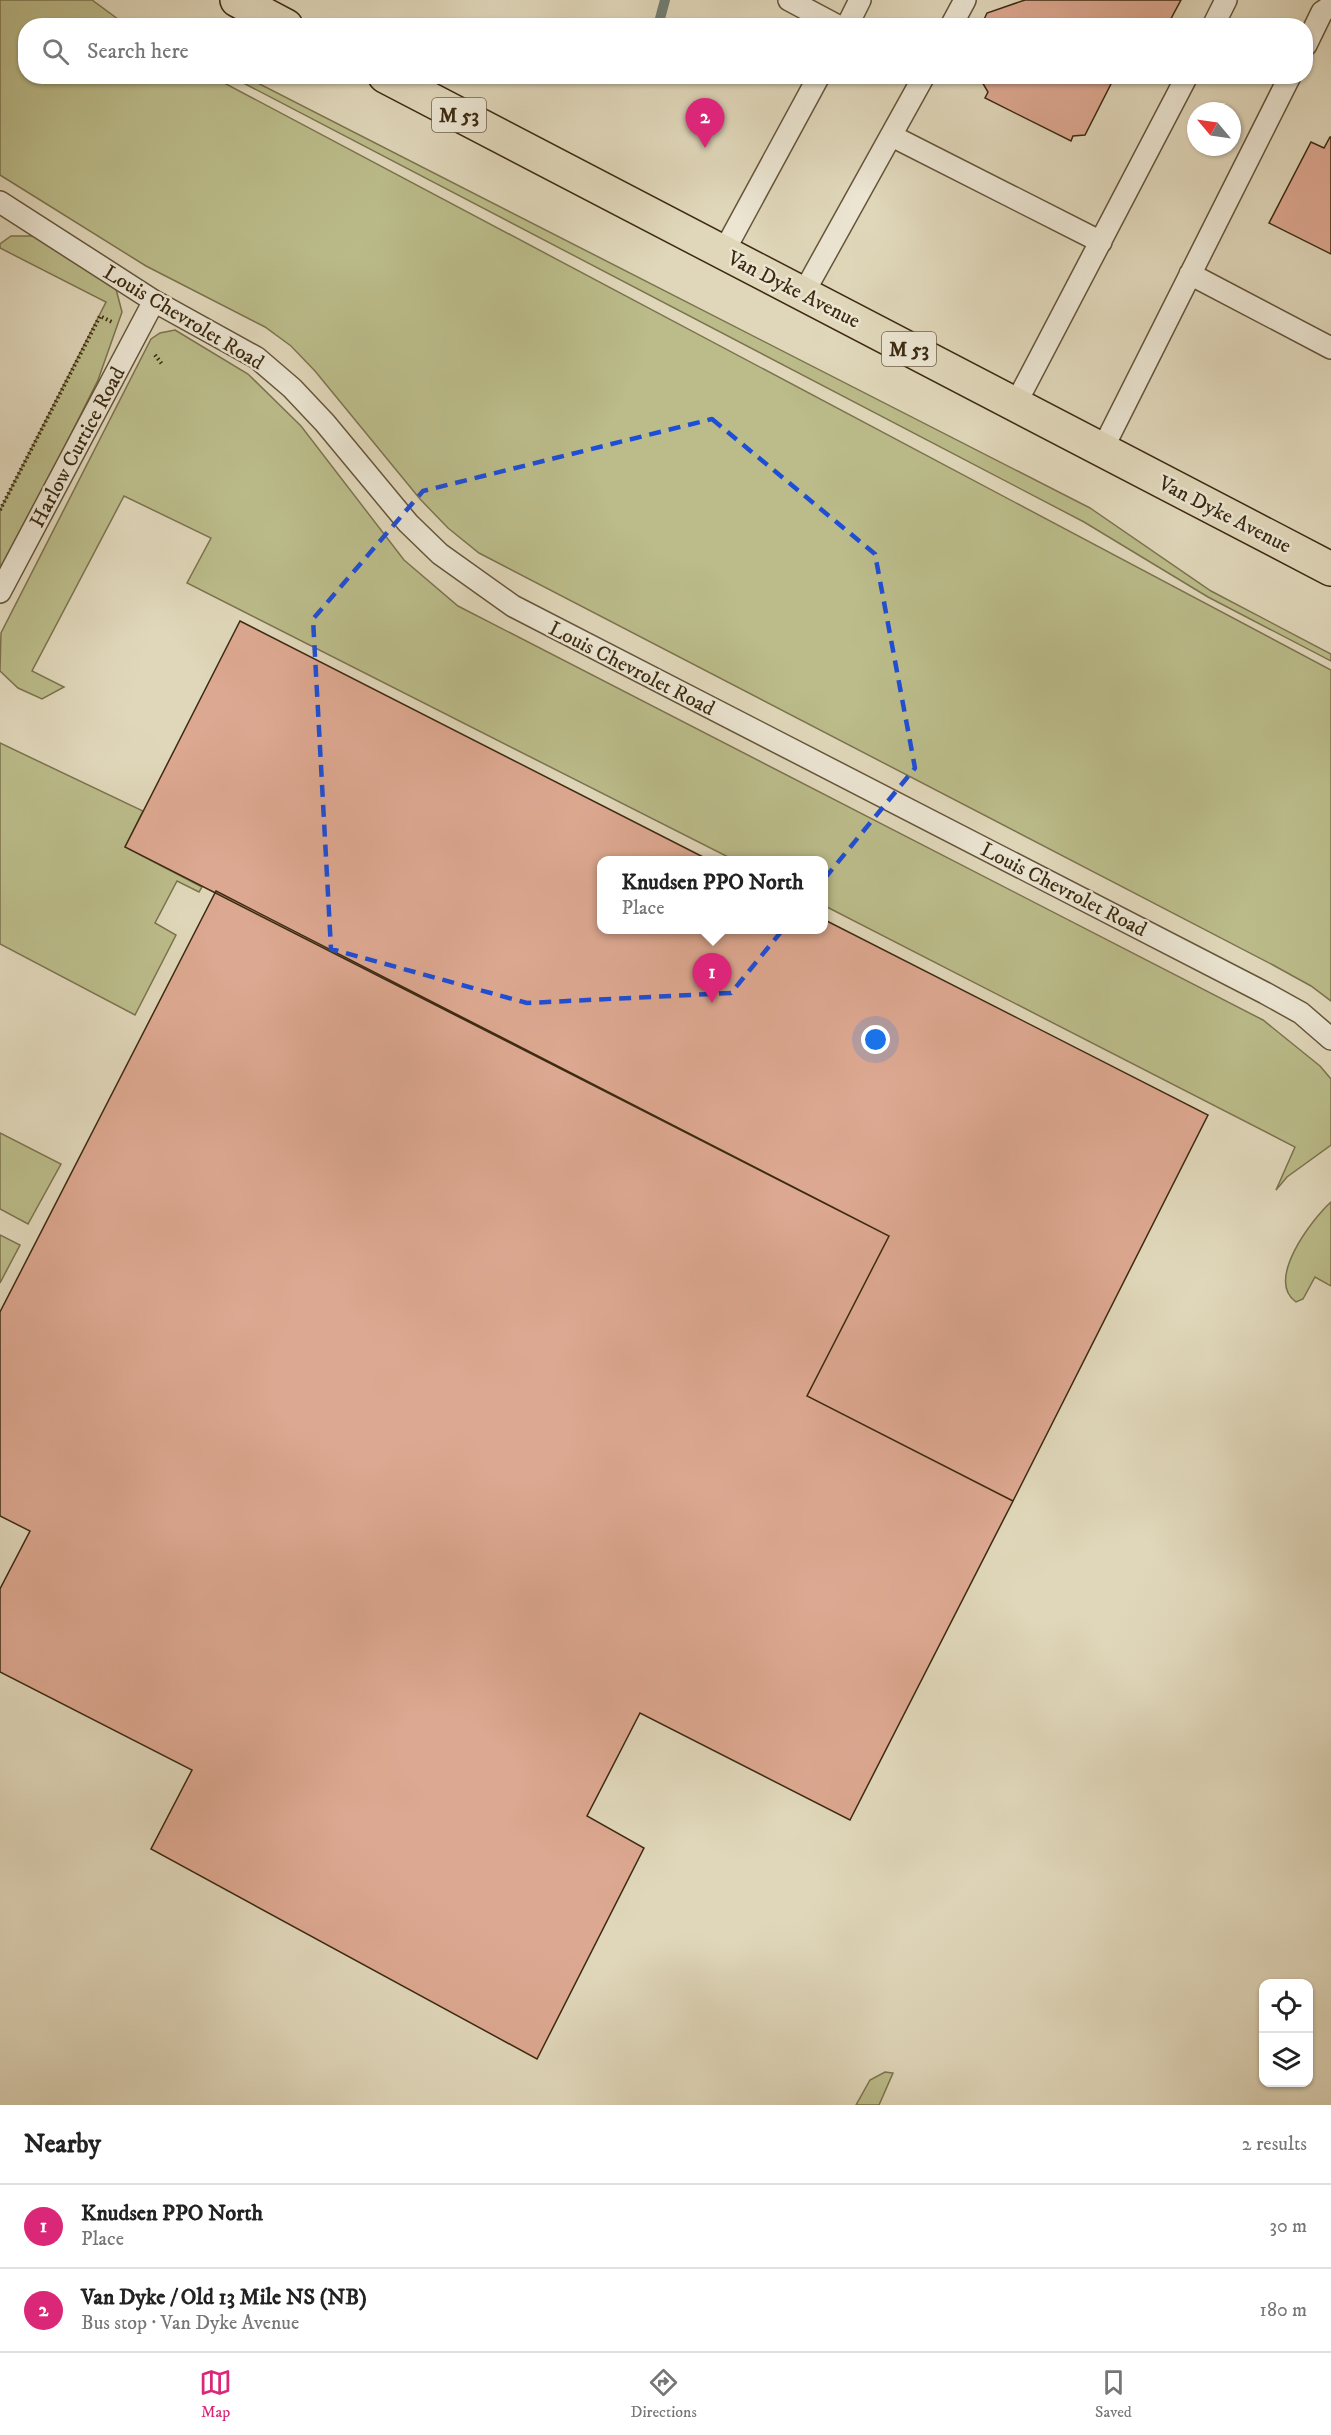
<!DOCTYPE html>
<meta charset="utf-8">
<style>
body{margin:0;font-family:"IM FELL DW Pica",serif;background:#f6f6f6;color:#222}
.controls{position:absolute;right:18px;bottom:18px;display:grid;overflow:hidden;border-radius:12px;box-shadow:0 2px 4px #0004}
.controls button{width:54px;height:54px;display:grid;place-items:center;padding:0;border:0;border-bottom:2px solid #e0e0e0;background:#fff;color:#222;font:30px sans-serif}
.compass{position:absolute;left:1187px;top:102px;width:54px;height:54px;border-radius:50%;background:#fff;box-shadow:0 2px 4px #0004;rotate:299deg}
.you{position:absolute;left:876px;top:1040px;width:21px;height:21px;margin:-15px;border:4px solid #fff;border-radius:50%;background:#1a73e8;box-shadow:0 0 0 9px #1a73e833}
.badge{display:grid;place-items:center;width:39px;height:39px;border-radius:50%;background:#db2777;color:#fff;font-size:20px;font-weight:700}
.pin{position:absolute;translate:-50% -50px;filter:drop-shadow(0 2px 3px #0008)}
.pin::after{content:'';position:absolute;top:32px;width:21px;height:18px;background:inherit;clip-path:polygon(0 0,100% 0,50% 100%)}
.popup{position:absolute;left:597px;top:856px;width:231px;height:78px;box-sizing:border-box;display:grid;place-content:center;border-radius:12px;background:#fff;filter:drop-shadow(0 2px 4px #0005);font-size:20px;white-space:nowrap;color:#767676}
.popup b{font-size:22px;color:#222}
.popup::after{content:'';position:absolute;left:50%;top:100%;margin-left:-12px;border:12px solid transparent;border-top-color:#fff}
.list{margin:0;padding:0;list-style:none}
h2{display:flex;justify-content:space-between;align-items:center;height:78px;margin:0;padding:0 24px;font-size:26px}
h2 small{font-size:20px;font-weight:400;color:#767676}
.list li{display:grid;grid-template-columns:39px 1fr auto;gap:18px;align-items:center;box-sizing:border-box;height:84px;padding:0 24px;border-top:2px solid #e0e0e0}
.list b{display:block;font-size:22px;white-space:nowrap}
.list p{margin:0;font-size:20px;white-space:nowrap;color:#767676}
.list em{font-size:20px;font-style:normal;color:#767676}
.icon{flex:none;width:33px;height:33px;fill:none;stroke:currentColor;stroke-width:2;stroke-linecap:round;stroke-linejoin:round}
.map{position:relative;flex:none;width:1331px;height:2105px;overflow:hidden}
.search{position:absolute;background:#fff;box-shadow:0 2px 4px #0004;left:18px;right:18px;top:18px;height:66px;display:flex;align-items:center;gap:15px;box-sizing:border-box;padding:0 21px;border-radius:24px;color:#767676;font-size:22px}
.sheet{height:246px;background:#fff}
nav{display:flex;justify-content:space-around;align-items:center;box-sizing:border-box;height:84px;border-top:2px solid #e0e0e0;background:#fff;font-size:16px;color:#767676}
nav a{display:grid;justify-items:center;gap:3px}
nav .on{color:#db2777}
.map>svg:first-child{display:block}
.green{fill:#bbbc8a;stroke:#7c734e;stroke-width:1.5}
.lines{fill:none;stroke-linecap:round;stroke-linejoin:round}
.stream{stroke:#717f74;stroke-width:10}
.building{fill:#dda891;stroke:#3c2a11;stroke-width:1.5}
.lane-casing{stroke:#65553b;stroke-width:24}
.primary-casing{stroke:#3c2a11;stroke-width:36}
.path{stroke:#3c2a11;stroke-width:4;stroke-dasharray:1.5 3;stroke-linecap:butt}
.lane{stroke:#ebe5d2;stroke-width:21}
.primary{stroke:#e0d7ba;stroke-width:33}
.marked{fill:none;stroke:#1d4ed8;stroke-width:4.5;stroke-dasharray:12 8;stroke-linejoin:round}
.labels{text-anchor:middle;stroke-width:5;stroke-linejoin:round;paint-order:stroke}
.shield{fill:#ebe5d2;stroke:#70624b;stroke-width:1.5}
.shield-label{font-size:20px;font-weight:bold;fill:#3c2a11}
.street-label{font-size:21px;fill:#3c2a11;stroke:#ebe5d2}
</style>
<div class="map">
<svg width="1331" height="2105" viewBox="0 0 1331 2105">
<rect width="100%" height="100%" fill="#e0d7ba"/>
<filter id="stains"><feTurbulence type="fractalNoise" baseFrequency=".00333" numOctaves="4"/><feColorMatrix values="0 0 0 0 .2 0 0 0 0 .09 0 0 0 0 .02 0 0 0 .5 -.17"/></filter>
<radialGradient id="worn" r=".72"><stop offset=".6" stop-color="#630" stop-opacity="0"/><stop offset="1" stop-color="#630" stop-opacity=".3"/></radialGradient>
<!-- green -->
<path class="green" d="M0,0H92L126,25L26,26V76L213,77L1331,670V1001L1311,986L1273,965L479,553L448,528L420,499L315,371L291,346L265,327L146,266L0,175Z
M232,77H246L1090,508L1211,591L1331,654V661L1208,597L1084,522Z
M11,236H33L85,262L116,289L122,312L98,380L0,576V510L106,302L0,248V244Z
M175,330L248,374L301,426L404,560L458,606L1263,1020L1320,1066L1331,1079V1145L1287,1177L1276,1190L1295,1147L823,905V860H734L187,583L211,538L124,496L32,671L64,687L42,699L18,688L0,671L1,633L151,339L160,333Z
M0,743L143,811L125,847L202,887L199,892L177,881L155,923L176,935L135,1015L0,944Z
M0,1133L61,1164L28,1224L0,1209Z
M1331,1202V1286L1315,1277L1303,1299L1296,1302C1265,1280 1312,1219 1331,1202Z
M0,1235L20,1245L0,1283Z
M885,2072L893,2073L879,2105H856L870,2080Z"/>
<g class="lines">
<!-- stream -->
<path class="stream" d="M658,26L665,0"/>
</g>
<!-- building -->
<path class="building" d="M1025,0H1181L1167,26H981L987,13Z
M985,76H1115L1085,135L1073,136L1071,141L985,98L988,92L982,82Z
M1330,137H1331V254L1269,223L1311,142L1324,148Z
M240,621L709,860H601V930H823V919L1208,1115L1013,1501L807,1396L889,1236L125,847Z
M216,891L889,1236L807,1396L1013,1501L850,1820L640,1713L587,1816L644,1848L537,2059L151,1849L192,1770L0,1672V1589L30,1531L0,1516V1312Z"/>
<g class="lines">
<!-- lane casing -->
<g class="lane-casing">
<path id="lane" d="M789,0L838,26
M847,26L860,0
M951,26L965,0
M1213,26L1226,0
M1306,45L1322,12L1331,6
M892,136L1101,242
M0,202L154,301L257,358L292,388L325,423L408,523L440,554L513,606L1265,993L1301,1013L1331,1039
M723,253L819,76
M1190,274L1331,348
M803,294L924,76
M1015,405L1187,76
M1102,450L1290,76
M0,592L154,301"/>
</g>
<!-- primary casing -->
<g class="primary-casing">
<path id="primary" d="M237,0L286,26
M385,76L1331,569"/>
</g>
<!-- path -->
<path class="path" d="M155,355L162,364
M0,510L100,316L112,322"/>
<!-- lane -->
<use href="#lane" class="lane"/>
<!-- primary -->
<use href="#primary" class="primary"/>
</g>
<!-- marked area -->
<path class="marked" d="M712,419L875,554L915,768L731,993L527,1003L331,949L313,619L423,491Z"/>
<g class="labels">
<!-- shield labels -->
<g class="shield">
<rect x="432" y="98" width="54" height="34" rx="4.5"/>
<rect x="882" y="332" width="54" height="34" rx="4.5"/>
</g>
<g class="shield-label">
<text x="459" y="122">M 53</text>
<text x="909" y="356">M 53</text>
</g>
<!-- street labels -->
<g class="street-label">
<text transform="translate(794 289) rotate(27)" y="7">Van Dyke Avenue</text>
<text transform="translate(184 317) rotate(31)" y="7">Louis Chevrolet Road</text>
<text transform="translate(77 447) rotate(-62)" y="7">Harlow Curtice Road</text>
<text transform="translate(1225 514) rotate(27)" y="7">Van Dyke Avenue</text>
<text transform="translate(632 668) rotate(27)" y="7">Louis Chevrolet Road</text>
<text transform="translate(1064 889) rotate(27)" y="7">Louis Chevrolet Road</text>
</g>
</g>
<rect width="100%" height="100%" filter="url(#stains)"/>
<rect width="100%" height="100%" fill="url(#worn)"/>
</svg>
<div class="controls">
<button><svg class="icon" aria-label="locate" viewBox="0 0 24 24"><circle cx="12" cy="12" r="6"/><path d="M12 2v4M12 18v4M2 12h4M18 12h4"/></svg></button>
<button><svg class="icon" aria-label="layers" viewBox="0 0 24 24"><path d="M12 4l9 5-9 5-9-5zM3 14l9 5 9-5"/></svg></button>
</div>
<svg class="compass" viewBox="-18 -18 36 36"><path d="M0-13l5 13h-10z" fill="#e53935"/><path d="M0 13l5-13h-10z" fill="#767676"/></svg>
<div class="you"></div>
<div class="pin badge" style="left:712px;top:1003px">1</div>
<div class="popup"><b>Knudsen PPO North</b>Place</div>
<div class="pin badge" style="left:705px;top:148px">2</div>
<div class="search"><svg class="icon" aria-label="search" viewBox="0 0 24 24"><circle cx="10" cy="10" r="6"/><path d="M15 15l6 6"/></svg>Search here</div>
</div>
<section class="sheet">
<h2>Nearby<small>2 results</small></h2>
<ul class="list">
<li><span class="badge">1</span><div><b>Knudsen PPO North</b><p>Place</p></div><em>30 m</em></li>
<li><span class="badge">2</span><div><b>Van Dyke / Old 13 Mile NS (NB)</b><p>Bus stop · Van Dyke Avenue</p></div><em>180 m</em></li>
</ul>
</section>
<nav>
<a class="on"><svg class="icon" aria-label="map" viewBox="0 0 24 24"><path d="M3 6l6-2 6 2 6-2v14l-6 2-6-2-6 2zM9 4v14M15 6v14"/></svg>Map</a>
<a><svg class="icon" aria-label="directions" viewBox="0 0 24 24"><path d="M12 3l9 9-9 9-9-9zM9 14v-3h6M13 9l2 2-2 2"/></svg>Directions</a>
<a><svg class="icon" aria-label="saved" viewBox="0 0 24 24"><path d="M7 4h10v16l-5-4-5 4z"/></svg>Saved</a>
</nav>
